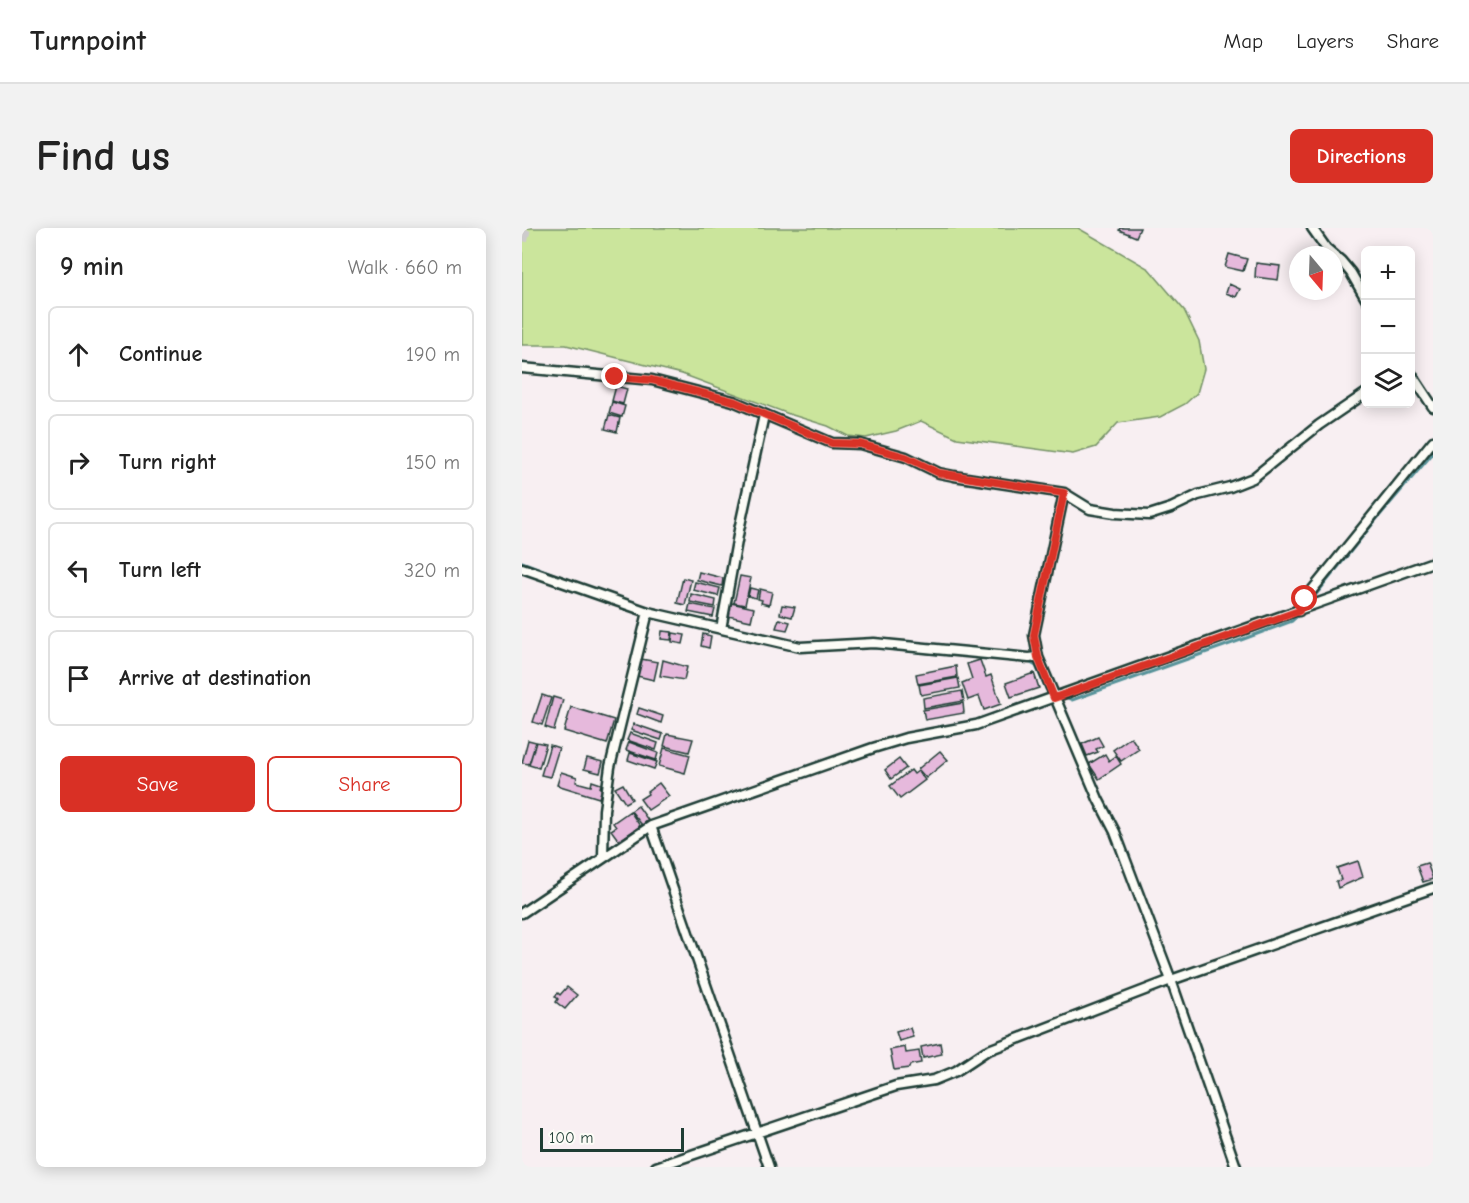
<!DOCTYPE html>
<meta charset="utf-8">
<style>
body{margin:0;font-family:"Comic Neue",sans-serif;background:#f2f2f2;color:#222}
.controls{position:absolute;right:18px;top:18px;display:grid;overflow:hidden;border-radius:9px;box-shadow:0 3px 15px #0003}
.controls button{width:54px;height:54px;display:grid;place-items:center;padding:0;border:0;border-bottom:2px solid #e0e0e0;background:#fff;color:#222;font:30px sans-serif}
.compass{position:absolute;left:767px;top:18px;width:54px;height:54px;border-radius:50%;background:#fff;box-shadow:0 3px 15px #0003;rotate:161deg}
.scale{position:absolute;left:18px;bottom:15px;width:144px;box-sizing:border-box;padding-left:6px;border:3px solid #1f3d34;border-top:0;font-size:16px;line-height:21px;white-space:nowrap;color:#1f3d34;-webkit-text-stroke:4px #fdfcf7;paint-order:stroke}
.stop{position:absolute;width:18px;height:18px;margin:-14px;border:4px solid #d93025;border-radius:50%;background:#fff}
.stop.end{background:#d93025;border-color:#fff;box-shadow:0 2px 6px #0008}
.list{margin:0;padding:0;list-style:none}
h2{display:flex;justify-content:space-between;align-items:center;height:78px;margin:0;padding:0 24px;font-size:26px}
h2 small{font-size:20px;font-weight:400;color:#767676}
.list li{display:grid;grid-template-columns:39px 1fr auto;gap:18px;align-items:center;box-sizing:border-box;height:96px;margin:0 12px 12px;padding:0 12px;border:2px solid #e0e0e0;border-radius:9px}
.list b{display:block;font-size:22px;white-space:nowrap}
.list em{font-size:20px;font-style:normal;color:#767676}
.actions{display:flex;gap:12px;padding:18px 24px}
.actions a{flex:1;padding:14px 0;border:2px solid #d93025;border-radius:9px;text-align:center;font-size:21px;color:#d93025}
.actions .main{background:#d93025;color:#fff}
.icon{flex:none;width:33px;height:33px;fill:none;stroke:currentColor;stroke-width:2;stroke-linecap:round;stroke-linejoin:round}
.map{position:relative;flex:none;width:911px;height:939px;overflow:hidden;border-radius:9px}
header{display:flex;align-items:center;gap:36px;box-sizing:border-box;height:84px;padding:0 30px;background:#fff;border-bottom:2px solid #e0e0e0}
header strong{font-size:28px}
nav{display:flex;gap:33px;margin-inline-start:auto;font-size:21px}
.intro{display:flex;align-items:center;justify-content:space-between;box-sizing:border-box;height:144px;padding:0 36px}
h1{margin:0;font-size:42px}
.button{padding:15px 27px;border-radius:9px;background:#d93025;color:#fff;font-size:21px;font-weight:700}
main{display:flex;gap:36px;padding:0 36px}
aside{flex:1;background:#fff;border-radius:9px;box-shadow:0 3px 15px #0003}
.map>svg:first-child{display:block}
.green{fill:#cbe59c;stroke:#759168;stroke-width:1.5}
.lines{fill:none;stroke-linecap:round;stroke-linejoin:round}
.stream{stroke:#579299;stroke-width:3}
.building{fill:#e6b9dc;stroke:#1f3d34;stroke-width:1.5}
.secondary-tunnel{stroke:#cdcbcc;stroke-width:12;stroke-dasharray:12 6;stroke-linecap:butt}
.street-casing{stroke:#1f3d34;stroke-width:13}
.street{stroke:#fdfcf7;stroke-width:8}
.route{stroke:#d93025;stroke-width:8}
</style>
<header>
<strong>Turnpoint</strong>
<nav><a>Map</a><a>Layers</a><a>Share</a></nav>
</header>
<div class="intro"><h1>Find us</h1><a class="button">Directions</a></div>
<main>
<aside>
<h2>9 min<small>Walk · 660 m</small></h2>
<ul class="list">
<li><svg class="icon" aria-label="ahead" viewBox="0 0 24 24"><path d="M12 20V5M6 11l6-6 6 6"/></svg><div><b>Continue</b></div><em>190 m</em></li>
<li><svg class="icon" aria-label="right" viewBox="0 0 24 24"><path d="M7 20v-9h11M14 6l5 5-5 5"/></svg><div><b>Turn right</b></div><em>150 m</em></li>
<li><svg class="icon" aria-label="left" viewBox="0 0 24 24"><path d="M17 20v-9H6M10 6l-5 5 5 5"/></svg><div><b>Turn left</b></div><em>320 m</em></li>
<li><svg class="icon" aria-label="arrive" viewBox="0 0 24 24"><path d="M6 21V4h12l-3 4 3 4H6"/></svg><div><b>Arrive at destination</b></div></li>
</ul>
<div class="actions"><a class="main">Save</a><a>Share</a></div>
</aside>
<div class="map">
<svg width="911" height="939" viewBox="0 0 911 939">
<rect width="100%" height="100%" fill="#f8eff2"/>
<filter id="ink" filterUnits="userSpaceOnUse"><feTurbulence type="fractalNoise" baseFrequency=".0167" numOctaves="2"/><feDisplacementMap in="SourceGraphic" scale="12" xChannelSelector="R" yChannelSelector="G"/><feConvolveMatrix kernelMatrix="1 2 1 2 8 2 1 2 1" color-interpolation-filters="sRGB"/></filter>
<g filter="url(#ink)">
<!-- green -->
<path class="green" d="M0,0H556L627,41L662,82L677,113L682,141L675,165L663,176L638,189L596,195L574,219L551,226L435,210L399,193L374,203L344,210L326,208L306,198L267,186L160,146L44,117H0Z"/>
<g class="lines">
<!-- stream -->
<path class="stream" d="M0,334L55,355
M788,374L853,293L911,225
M115,376L128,380L129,384
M343,419L429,427
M281,423L304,421
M505,433L514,438L524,461L529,463
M541,468L550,472L719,412L770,393L780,384"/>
</g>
<!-- building -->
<path class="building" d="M598,0H618L614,9L597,2Z
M707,26L725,31L721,43L703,39Z
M734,35L758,38L756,52L733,49Z
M707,56L718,61L714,69L704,65Z
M94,158L105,161L101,176L90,173Z
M90,174L103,178L100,189L87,185Z
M87,187L98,190L95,204L83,201Z
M177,344L201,350L200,358L175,352Z
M218,348L229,350L223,377L212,375Z
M161,350L169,352L163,377L155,375Z
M173,354L198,360L196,368L171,362Z
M228,360L236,362L234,370L226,368Z
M238,361L250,364L247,377L239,375L240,372L236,371Z
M169,366L194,372L193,379L168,374Z
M209,375L232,380L229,393L206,388Z
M168,376L193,381L191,389L166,384Z
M260,377L273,379L270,389L258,386Z
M257,391L268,394L265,402L254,400Z
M140,403L150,404L149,412L139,411Z
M151,405L163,407L161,416L150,414Z
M181,406L189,408L187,420L179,418Z
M119,431L136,434L132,452L115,448Z
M141,432L165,439L162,452L138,448Z
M458,432L464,449L469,447L479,476L462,482L457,468L446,472L440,455L450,451L445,436Z
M434,438L435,449L396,456L394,446Z
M512,445L517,460L489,469L484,455Z
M436,450L438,460L399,467L397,457Z
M440,463L442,473L402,480L401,470Z
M20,467L29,470L20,497L11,494Z
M31,469L41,472L32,502L23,499Z
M441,475L442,485L403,492L401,482Z
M49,479L92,492L85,516L42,503Z
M117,480L141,488L139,495L115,486Z
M112,496L141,506L139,512L109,502Z
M108,505L136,515L134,522L105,512Z
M145,506L171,511L167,524L142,518Z
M576,509L581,518L574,521L576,524L565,528L560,516Z
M609,509L617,521L599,533L591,522Z
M6,512L14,514L7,536L0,535Z
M14,514L24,516L17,540L7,537Z
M107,514L136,525L134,532L104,522Z
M28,517L37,520L28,549L19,547Z
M142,520L168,527L163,545L137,538Z
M418,523L426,532L404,550L396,541Z
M108,525L135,534L132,541L106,532Z
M583,526L587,533L594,528L599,536L577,551L567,536Z
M65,530L81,534L78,545L62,541Z
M377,531L384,540L369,551L363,542Z
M389,542L392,546L396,543L403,552L378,571L368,558Z
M39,544L55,549L54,554L69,558L70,553L79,556L78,560L80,561L77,570L35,557Z
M137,555L147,568L126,582L118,571L126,566L125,564Z
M101,556L110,571L103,575L93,560Z
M116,578L126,592L120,597L109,583Z
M108,583L118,598L97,613L89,602L94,599L91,595Z
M836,633L841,649L816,660L814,653L819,652L815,640Z
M905,635L911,651L901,654L895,638Z
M45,759L55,767L43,781L34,774L36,771L33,768L36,765L38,767Z
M388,800L391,809L377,813L374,804Z
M418,815L420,826L401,830L399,819Z
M383,819L384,825L397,823L399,835L388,837L387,840L372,842L368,822Z"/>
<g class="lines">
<!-- secondary-tunnel -->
<path class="secondary-tunnel" d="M0,13L3,0"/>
<!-- street casing -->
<g class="street-casing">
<path id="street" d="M790,0L804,20L819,33L829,45L844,71
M0,140L130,152L211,173L310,215L338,216L384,229L417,245L432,248L542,265L568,281L593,285L627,287L649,280L676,267L708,259L731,250L797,197L844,165
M888,144L911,179
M542,265L512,407L516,429L576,571L593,604L649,752L714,939
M0,340L126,384L278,419L352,415L507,430L516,429
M777,383L787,366L911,213
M199,401L217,302L242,187
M129,598L247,939
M81,629L82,582L88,539L126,384
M0,685L129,598L351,520L384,510L454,497L911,334
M134,939L374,858L412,852L434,843L464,823L649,752L911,660"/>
</g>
<!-- street -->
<use href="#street" class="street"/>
</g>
</g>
<g class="lines" filter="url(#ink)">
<!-- route -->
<path class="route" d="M93,149L130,152L211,173L310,215L338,216L384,229L417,245L542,265L512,407L516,429L532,470L777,383L783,371"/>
</g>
</svg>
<div class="controls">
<button>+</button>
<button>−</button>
<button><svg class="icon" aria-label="layers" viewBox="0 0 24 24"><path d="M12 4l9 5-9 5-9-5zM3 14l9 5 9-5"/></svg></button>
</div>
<svg class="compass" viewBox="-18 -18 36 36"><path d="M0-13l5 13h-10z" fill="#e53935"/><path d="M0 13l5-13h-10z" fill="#767676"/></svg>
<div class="scale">100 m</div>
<div class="stop" style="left:783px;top:371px"></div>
<div class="stop end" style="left:93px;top:149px"></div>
</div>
</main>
